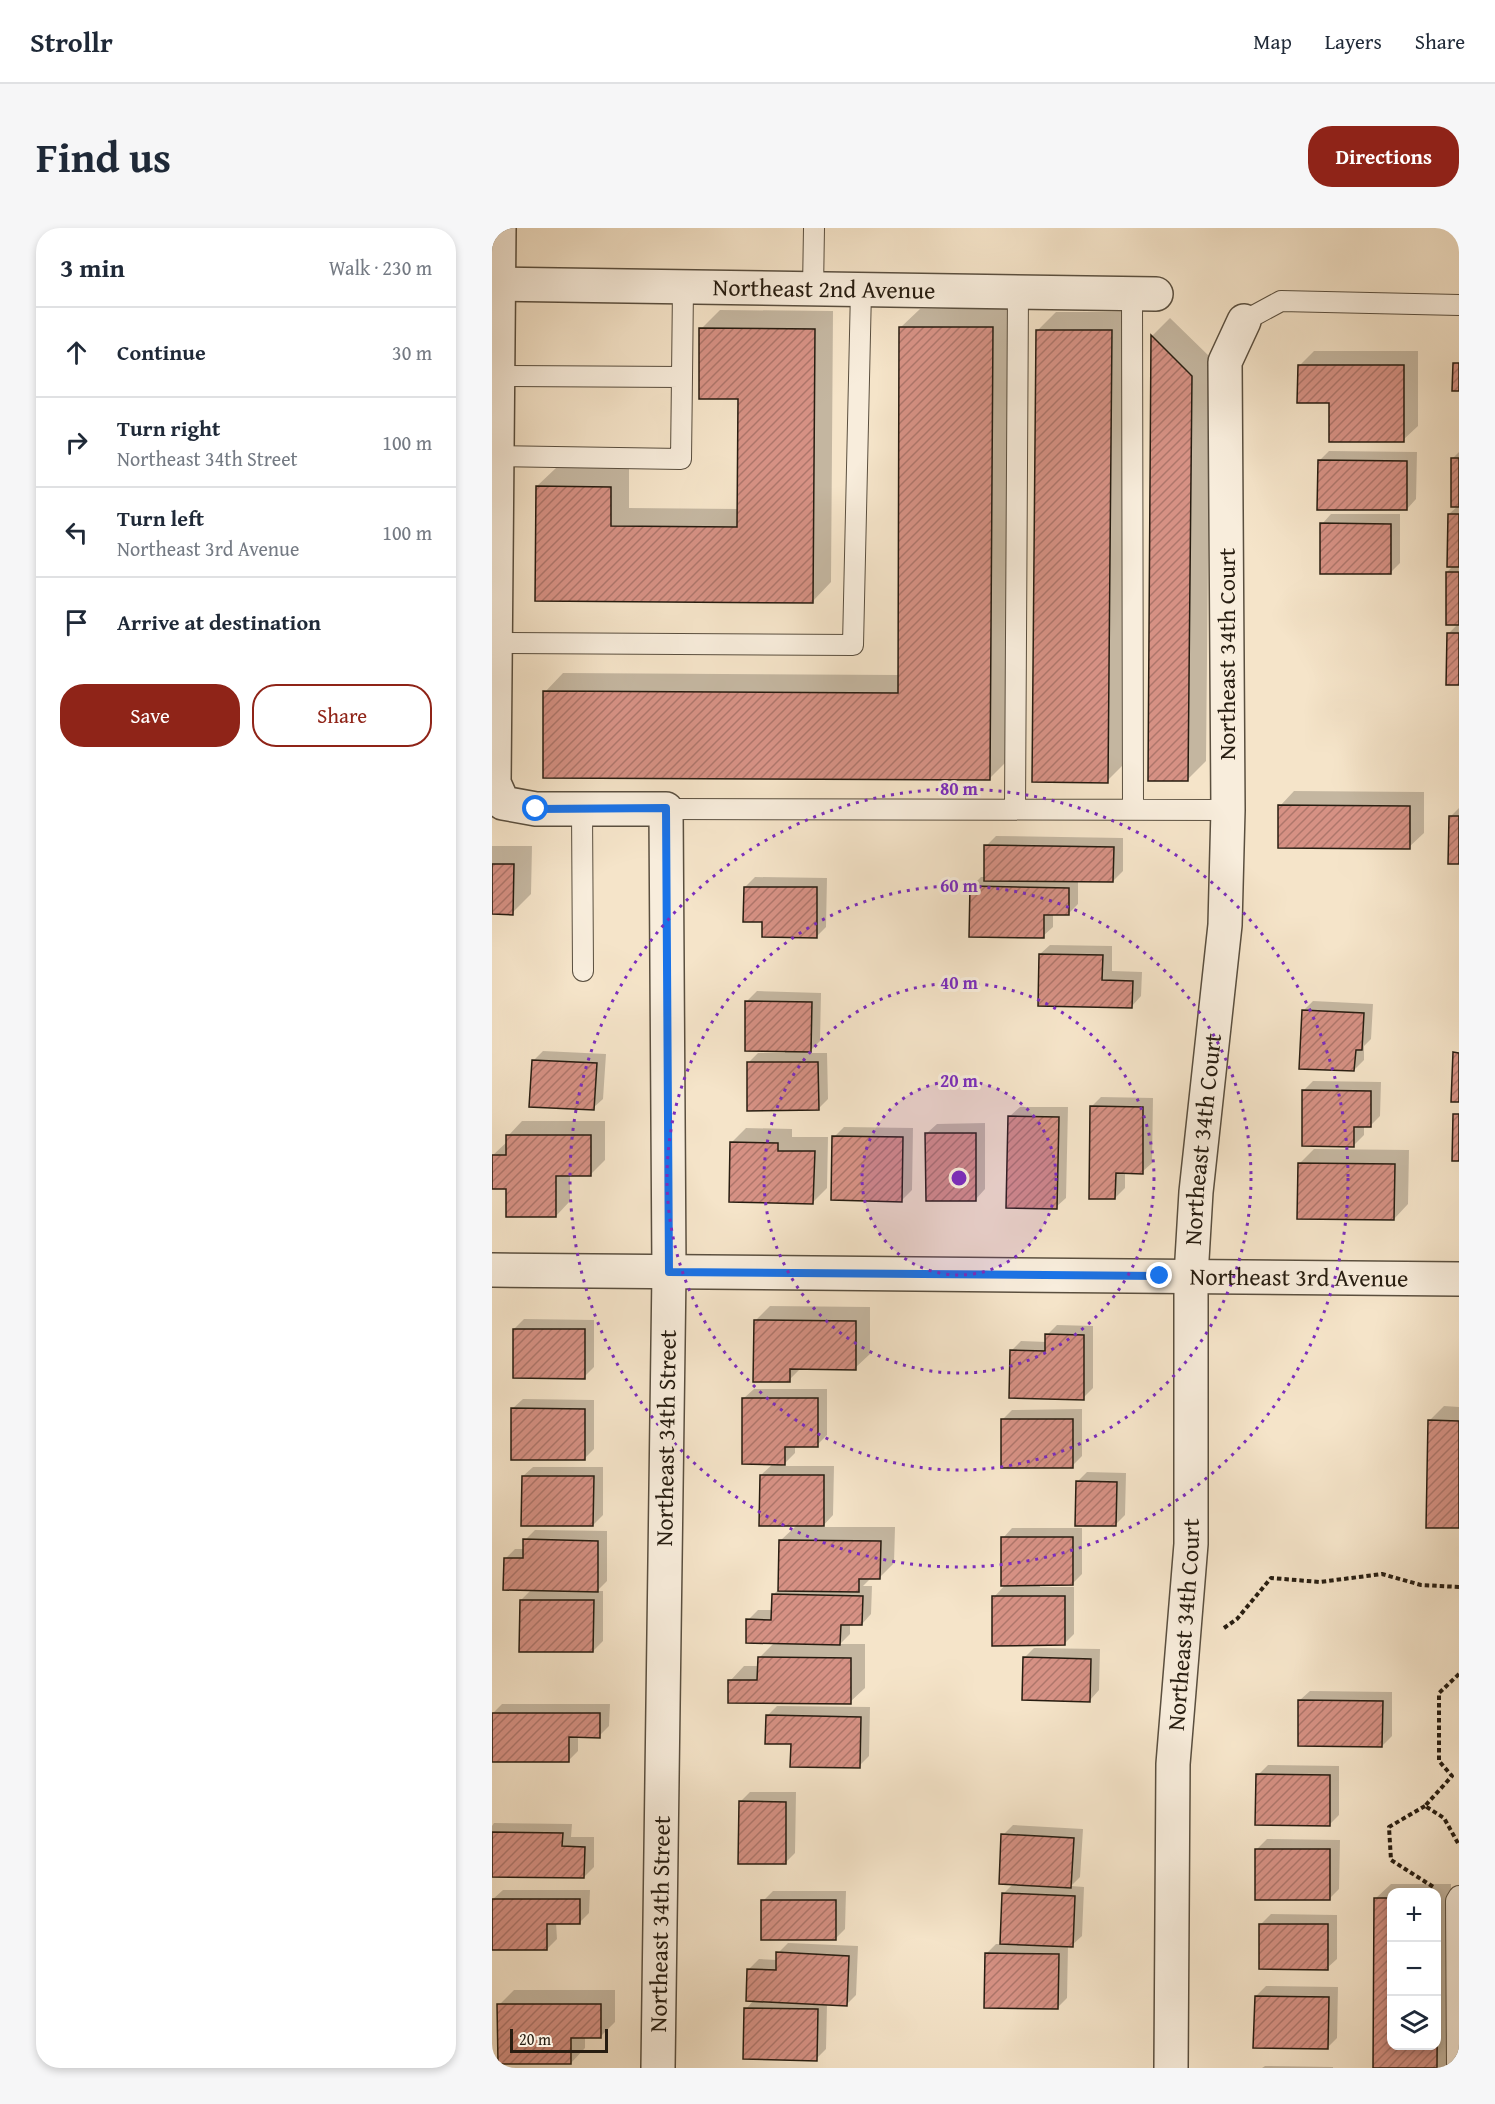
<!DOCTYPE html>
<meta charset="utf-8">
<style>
body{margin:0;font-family:"Gentium Book Plus",serif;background:#f6f6f7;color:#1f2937}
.controls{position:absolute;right:18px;bottom:18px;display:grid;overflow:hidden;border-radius:12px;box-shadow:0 3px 9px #0003}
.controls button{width:54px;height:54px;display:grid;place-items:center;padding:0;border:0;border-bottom:2px solid #e0e1e3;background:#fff;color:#1f2937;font:30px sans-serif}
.scale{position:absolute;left:18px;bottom:15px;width:98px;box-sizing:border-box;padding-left:6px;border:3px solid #271d11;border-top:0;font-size:16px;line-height:21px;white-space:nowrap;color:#271d11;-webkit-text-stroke:4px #f8eddc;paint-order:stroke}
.stop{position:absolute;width:18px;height:18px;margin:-14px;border:4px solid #1a73e8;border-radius:50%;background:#fff}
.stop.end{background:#1a73e8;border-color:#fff;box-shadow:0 2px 6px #0008}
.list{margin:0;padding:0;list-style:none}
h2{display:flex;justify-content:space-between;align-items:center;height:78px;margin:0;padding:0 24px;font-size:26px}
h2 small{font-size:20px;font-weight:400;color:#747a83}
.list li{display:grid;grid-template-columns:39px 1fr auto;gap:18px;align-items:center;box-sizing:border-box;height:90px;padding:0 24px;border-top:2px solid #e0e1e3}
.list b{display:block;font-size:22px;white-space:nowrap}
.list p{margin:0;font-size:20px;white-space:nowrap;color:#747a83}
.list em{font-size:20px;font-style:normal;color:#747a83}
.actions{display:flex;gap:12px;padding:18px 24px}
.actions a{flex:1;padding:14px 0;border:2px solid #8f2418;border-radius:24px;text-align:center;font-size:21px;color:#8f2418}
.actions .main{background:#8f2418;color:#fff}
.icon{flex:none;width:33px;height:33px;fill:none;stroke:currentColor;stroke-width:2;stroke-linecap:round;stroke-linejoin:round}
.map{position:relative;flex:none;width:967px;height:1840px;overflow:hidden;border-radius:24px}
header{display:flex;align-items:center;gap:36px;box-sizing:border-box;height:84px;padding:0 30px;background:#fff;border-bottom:2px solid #e0e1e3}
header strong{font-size:28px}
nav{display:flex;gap:33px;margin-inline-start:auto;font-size:21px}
.intro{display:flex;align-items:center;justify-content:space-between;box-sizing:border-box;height:144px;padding:0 36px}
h1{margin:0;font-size:42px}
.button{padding:15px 27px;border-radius:24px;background:#8f2418;color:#fff;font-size:21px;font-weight:700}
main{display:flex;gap:36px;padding:0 36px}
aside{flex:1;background:#fff;border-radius:24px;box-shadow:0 3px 9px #0003}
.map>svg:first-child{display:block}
.shadow{fill:#0003;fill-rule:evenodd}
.building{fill:url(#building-hatch);stroke:#271d11;stroke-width:1.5}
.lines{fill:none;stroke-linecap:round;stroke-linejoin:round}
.service-casing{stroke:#5a4f3f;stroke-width:22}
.minor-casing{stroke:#5a4f3f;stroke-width:36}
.path{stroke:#271d11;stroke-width:4;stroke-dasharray:4.5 3;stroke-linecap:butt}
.service{stroke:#f8eddc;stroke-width:20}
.minor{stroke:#f8eddc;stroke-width:33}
.route{stroke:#1a73e8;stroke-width:8}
.ring{fill:none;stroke:#7b2cbf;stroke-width:3;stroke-dasharray:3 6}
.labels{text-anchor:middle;stroke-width:6;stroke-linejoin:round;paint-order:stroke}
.street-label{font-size:24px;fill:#271d11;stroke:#f8eddc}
.centre{fill:#7b2cbf;stroke:#f8eddc;stroke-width:3}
.ring-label{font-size:18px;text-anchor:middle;font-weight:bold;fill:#7b2cbf;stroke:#f8eddc;stroke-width:6;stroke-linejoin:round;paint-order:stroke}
</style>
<header>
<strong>Strollr</strong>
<nav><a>Map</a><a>Layers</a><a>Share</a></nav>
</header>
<div class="intro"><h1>Find us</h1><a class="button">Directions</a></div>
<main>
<aside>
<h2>3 min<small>Walk · 230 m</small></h2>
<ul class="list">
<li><svg class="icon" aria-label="ahead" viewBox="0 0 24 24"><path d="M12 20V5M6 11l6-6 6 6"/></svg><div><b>Continue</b></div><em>30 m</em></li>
<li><svg class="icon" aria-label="right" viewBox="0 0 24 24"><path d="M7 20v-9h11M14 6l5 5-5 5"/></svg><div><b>Turn right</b><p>Northeast 34th Street</p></div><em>100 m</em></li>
<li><svg class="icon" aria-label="left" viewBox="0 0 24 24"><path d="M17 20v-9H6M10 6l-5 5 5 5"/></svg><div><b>Turn left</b><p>Northeast 3rd Avenue</p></div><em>100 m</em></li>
<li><svg class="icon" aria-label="arrive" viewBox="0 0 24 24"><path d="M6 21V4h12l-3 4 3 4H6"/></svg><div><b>Arrive at destination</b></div></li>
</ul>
<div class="actions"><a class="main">Save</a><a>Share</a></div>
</aside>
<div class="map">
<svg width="967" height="1840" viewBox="0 0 967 1840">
<defs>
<pattern id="building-hatch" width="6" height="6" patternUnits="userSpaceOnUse" patternTransform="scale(1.5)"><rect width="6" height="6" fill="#d69184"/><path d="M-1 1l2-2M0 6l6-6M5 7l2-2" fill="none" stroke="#ae766b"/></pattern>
</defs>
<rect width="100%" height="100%" fill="#f5e4c9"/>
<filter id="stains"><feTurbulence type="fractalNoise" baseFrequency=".00333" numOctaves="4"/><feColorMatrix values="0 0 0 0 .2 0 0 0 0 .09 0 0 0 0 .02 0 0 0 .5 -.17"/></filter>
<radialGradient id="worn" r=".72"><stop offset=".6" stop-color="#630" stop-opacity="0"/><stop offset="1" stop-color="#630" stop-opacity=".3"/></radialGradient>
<!-- shadow -->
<path class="shadow" d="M428,81H519L516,532L498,550L53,464L71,445L408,447L409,99Z
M228,82L341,83L339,354L321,373L45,372V258L64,240H137V280L246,281L247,170L209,101Z
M564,84H638L634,534L615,553L546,102Z
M678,90L718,129L714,533L695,552H658L660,108Z
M822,123H926V198L911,212L839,174L807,138Z
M837,223L925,224L924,271L915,281L827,233Z
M967,224V456L956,406L967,395L955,344L962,337L957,286L966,278L961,230Z
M839,286H908V335L898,345L830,296Z
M802,563L932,564V605L917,619L788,578Z
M967,580V635L958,589Z
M504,608L631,610V643L621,653L586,652V676L576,686L561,685V699L551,708L479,659L489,649H493L494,618Z
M0,618H40L39,666L20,685H0Z
M263,649L335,650L334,699L324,709L272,692L253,659Z
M558,717L620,718V743L650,744L649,768L640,778L548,726Z
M265,763L329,765L328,813L316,825H335L336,871L326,881L256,835L266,825H293V822L255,773Z
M821,773L881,776L879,811L872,818V832L862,842L811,783Z
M51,823L114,826L111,871L101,880L41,833Z
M821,853L889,854L888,888L878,898H872V907L862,917L811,863Z
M609,869L661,870L660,935L650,944H633V960L623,970L599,879Z
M528,879H576L574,970L564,979L518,888Z
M30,893H113V932L98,947H78V973L64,988L16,959L1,927L16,913V908Z
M493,895V961L484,971L435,905L445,896Z
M352,899L421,900L420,962L410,972L342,909Z
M254,900L300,901V909H336L335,960L321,974L240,914Z
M822,921L917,922L916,976L902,991L807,936Z
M278,1078L378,1079V1126L363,1140L310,1139L297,1152L263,1093Z
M32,1091L102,1092V1139L92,1149L22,1101Z
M565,1097L601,1098V1160L591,1170L519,1123L529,1113L555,1114V1107Z
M262,1161H335V1207L325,1217H303V1225L290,1238H342L341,1287L330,1299H403L402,1335L387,1350H379L371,1358H380L379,1386L370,1396L358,1395V1406L348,1416H373V1460L358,1474L238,1453L252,1438H267V1430L283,1414L256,1392L266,1382H281V1367L288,1360V1313L305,1297L269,1247L282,1235L252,1170Z
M31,1171L102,1172V1221L92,1231L21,1180Z
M952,1178L967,1179V1299L937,1193Z
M590,1181V1228L580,1238L510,1192L520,1182Z
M41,1239H111V1287L101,1297L31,1248Z
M595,1244L634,1245L633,1287L623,1297L585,1254Z
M520,1300H590V1346L580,1356H548V1359H582V1406L572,1416L502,1369L514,1356L511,1310Z
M43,1302L115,1303V1353L105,1363H111V1413L101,1423L29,1372L40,1361L13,1331L23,1321H33V1312Z
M542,1420L608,1421L607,1462L598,1472L532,1430Z
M818,1463L900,1464V1508L890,1518L808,1472Z
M10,1476H118L117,1498L107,1508H86V1523L76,1533L0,1532V1486Z
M285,1478L378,1479L377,1528L367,1538L300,1514L275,1488Z
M776,1537L847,1538V1587L837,1597L766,1547Z
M258,1564H304L303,1625L293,1635L248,1574Z
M2,1595L80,1596L79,1609H102V1639L92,1649L0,1647V1598Z
M521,1597L591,1601L588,1649L579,1658L592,1659L590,1708L580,1717H576L575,1770L565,1780L494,1726L504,1716H509L512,1665L521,1656L511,1607Z
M775,1611L848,1612L847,1661L837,1671L765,1621Z
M899,1656H959V1832L951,1840H883L884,1670ZM900,1664H944V1818H900Z
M11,1662H98L97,1685L87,1695H64L65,1711L55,1721L1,1671Z
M281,1663H354L353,1701L343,1711L271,1673Z
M779,1686L845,1687V1731L835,1740L769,1696Z
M296,1715L366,1718L364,1767L354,1777L335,1776L334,1821L324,1831L254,1781L262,1772L257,1741L267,1731L286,1732V1725Z
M774,1758L846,1759L845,1810L835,1820L764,1768Z
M22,1762H123V1794L108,1809H93V1820L79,1835L7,1777Z
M773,1838L841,1839V1840H770Z"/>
<!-- building -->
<path class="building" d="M407,99H501L498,552L51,550V463L406,465Z
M207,100L323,101L321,375L43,373L44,258L119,259V298L245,299L246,171H207Z
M544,102H620L616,555L540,554Z
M659,107L700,148L696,553H656Z
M961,135H967V163H960Z
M806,137H912V214H837V175H805Z
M959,230H967V279H959Z
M826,232L915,233V282H825Z
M956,286H967V339H955Z
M828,295L899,296V346H828Z
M954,344H967V397H954Z
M955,405H967V457H954Z
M786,577L918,578V621L786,620Z
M957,588H967V636H956Z
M492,617L622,619L621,654L492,653Z
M0,636H22L21,687L0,686Z
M478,658L577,660V687H552V710L477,709Z
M252,659H325V710L270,709V694H251Z
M547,726L611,727L610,752L641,753L640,780L546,778Z
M253,773L320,774L319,824L253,823Z
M810,782L872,785L870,822H864L862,843L807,841Z
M961,824L967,825V874H959Z
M40,832L105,835L102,882L37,879Z
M255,834H326L327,882L255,883Z
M810,862L879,863V899H862V919L810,918Z
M598,878L651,879V946L624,945L623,971H597Z
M961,886H967V933H960Z
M516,888L567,889L565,981L514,980Z
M433,905H484V973H434Z
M14,907H99V948H64V989H14V961H0V927H14Z
M340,908L411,909L410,974L339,972Z
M238,914L286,915V923H323L321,976L237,974Z
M806,935L903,936L902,992L805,991Z
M262,1092L364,1093V1142L298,1141V1154H261Z
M21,1101H93V1151L21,1150Z
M553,1106L592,1107V1172L517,1170L518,1122L553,1123Z
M250,1170H326V1219H293V1237L250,1236Z
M19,1180L93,1181V1232H19Z
M509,1191H581V1240H509Z
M936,1192L967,1193V1300H934Z
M268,1247H332V1298H267Z
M30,1248H102L101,1298H29Z
M584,1253L625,1254L624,1298H583Z
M509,1309H581V1357L509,1358Z
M31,1311L106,1313V1364L11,1362L12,1330H31Z
M287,1312L389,1313L388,1351H367V1364L286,1363Z
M280,1366L371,1368L370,1397H349L348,1417L254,1415V1391L279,1392Z
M500,1368H573V1417L500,1418Z
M28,1372H102L101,1424H27Z
M266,1429L359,1430V1476L236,1475V1452H265Z
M531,1429L599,1431L598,1474L530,1472Z
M806,1472L891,1473L890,1519L806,1518Z
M0,1485H108V1510L77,1509V1534H0Z
M274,1487L369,1489L368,1540L298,1539L299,1516H273Z
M764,1546L838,1547V1598L763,1597Z
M247,1573L294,1574V1636H246Z
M0,1604L71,1605L70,1618L93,1619L92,1650L0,1649Z
M509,1606L582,1610L579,1660L507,1656Z
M763,1621H838V1672H763Z
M510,1665L583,1668L581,1719L508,1716Z
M882,1670H900V1818H944L946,1670L945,1840H881Z
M0,1671H88V1696H55V1722H0Z
M269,1672H344V1712H269Z
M767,1696H836V1742L767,1741Z
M284,1724L357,1728L355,1778L254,1773L255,1741L284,1742Z
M493,1725L567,1726L566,1781L492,1780Z
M763,1768L837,1769L836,1821L761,1820Z
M5,1776H109V1810H79V1836H6Z
M252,1780L326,1781L325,1833L251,1831Z"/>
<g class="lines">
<!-- service casing -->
<g class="service-casing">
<path id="service" d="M321,61L322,0
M640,66L641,581
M752,93L789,73L967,77
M5,148L190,149L191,59
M5,228L189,231L190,149
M3,415L361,417L369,62
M90,581L91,743
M174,581L736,582
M523,581L526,65
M965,1840L964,1673L967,1668"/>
</g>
<!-- minor casing -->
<g class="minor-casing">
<g id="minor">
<path d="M7,0L2,555L11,575L44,581H174L177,1044L166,1840"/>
<path id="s1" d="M0,56L664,66"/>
<path id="s2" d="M0,1042L967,1051"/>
<path id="s3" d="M679,1840L681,1536L699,1316V1048L704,964L733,697L736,582L733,134L752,93"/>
</g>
</g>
<!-- path -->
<path class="path" d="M732,1400L745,1391L779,1350L828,1354L890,1346L929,1357L967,1359
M967,1446L947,1465V1533L960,1548L933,1578L952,1590L967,1617
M933,1578L897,1599L899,1632L943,1660"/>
<!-- service -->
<use href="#service" class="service"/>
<!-- minor -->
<use href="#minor" class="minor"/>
</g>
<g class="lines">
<!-- route -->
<path class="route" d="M44,581L174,580L177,1044L668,1048"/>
</g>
<!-- distance rings -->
<circle cx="467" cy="950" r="97" fill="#7b2cbf" fill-opacity=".12"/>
<g class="ring">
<circle cx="467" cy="950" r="97"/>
<circle cx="467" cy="950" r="195"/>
<circle cx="467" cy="950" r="292"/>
<circle cx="467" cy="950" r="389"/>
</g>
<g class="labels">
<!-- street labels -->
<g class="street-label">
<text dy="8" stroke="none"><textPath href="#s1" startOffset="332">Northeast 2nd Avenue</textPath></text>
<text transform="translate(735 426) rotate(-90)" y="8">Northeast 34th Court</text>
<text dy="8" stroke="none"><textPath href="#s3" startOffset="930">Northeast 34th Court</textPath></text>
<text dy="8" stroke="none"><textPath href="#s2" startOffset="807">Northeast 3rd Avenue</textPath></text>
<text transform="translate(174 1210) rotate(-89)" y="8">Northeast 34th Street</text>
<text dy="8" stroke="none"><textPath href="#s3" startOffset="444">Northeast 34th Court</textPath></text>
<text transform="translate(168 1696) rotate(-89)" y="8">Northeast 34th Street</text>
</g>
</g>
<circle cx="467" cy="950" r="9" class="centre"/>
<g class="ring-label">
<text x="467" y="567">80 m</text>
<text x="467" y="664">60 m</text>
<text x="467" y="761">40 m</text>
<text x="467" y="859">20 m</text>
</g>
<rect width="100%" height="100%" filter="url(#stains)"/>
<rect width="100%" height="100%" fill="url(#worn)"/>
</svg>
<div class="controls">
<button>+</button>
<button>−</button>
<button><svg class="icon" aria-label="layers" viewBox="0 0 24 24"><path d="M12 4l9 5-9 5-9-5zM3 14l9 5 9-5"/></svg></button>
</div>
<div class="scale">20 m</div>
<div class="stop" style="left:44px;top:581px"></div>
<div class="stop end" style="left:668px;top:1048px"></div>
</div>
</main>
